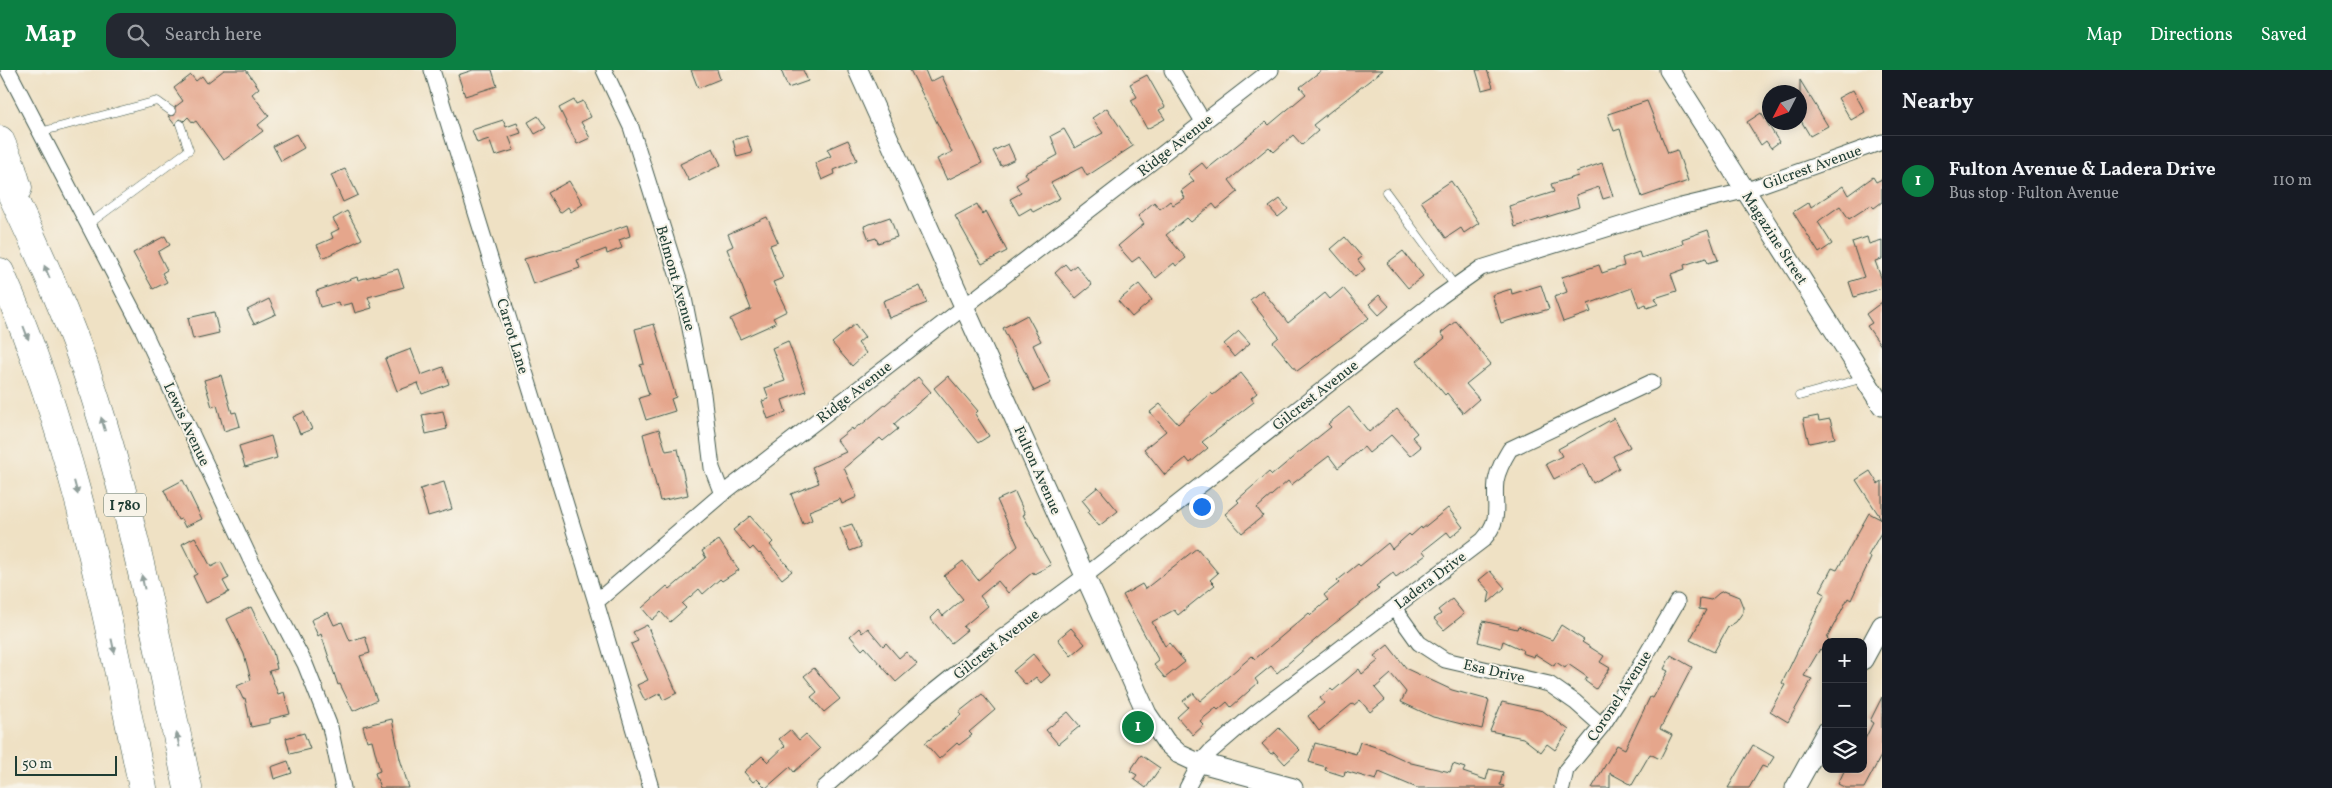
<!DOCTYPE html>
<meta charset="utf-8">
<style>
body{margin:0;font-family:Vollkorn,serif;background:#242831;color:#f1f3f6}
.controls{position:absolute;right:15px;bottom:15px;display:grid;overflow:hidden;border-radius:10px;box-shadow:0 2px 12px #0003}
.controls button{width:45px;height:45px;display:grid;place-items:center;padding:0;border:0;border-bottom:1px solid #363941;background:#171b24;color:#f1f3f6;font:25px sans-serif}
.compass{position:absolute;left:1762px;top:15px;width:45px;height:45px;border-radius:50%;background:#171b24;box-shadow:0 2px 12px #0003;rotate:228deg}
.scale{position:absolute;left:15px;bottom:12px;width:102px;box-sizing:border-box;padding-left:5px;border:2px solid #1f3d34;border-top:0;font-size:14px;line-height:18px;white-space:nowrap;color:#1f3d34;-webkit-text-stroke:4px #f7f3e8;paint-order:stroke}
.you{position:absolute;left:1201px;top:436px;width:18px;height:18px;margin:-12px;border:4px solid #fff;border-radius:50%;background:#1a73e8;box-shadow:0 0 0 8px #1a73e833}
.badge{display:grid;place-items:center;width:32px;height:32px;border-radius:50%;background:#0b8043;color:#fff;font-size:16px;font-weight:700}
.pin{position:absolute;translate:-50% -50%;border:2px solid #fff;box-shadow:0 1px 5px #0006}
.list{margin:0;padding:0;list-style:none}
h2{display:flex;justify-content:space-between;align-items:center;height:65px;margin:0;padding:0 20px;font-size:21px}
h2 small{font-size:16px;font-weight:400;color:#9ea1a6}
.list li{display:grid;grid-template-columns:32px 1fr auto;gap:15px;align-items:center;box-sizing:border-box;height:90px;padding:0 20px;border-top:1px solid #363941}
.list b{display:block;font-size:19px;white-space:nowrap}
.list p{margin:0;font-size:16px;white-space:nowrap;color:#9ea1a6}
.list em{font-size:16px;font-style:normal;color:#9ea1a6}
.icon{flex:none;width:28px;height:28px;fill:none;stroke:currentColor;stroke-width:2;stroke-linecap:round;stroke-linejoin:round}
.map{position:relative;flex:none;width:1882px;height:718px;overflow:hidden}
header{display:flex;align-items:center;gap:30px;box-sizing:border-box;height:70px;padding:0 25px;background:#0b8043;color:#fff}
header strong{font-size:24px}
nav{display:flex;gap:28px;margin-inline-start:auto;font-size:18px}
.search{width:350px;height:45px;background:#242831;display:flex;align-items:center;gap:12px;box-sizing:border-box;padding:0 18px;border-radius:15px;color:#9ea1a6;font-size:19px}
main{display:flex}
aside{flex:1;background:#171b24}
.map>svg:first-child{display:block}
.building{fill:#e5a68c}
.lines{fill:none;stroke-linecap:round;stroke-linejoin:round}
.service-casing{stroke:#3e564a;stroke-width:9}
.minor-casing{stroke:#3e564a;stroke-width:17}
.tertiary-casing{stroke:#3e564a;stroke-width:21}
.motorway-casing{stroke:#3e564a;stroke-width:29}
.service{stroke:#fff;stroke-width:8}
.minor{stroke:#fff;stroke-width:15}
.tertiary{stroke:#fff;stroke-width:19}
.motorway{stroke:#fff;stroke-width:28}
.oneway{fill:#8f9e9a}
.labels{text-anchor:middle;stroke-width:4;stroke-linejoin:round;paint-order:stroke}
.shield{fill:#f7f3e8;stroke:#60746a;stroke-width:1}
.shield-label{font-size:14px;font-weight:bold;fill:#1f3d34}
.street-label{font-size:15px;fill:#1f3d34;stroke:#f7f3e8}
</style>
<header>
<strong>Map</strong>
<div class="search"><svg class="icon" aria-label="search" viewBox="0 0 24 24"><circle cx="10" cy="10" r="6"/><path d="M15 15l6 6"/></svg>Search here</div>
<nav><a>Map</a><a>Directions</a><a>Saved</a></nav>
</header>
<main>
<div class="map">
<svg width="1882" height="718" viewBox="0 0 1882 718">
<rect width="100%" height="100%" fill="#f7f3e8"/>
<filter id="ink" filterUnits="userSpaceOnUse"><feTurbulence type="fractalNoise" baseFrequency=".02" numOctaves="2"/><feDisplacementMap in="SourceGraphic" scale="10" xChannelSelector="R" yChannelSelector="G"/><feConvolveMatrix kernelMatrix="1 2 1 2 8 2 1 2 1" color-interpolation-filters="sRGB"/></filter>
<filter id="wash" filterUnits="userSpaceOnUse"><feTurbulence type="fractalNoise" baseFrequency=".0096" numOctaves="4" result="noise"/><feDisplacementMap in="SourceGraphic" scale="20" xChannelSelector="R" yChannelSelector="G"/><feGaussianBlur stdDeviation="1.12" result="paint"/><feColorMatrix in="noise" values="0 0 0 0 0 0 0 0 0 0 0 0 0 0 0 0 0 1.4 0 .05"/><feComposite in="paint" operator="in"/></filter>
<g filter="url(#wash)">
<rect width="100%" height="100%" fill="#efe1c4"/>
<g id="blocks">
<!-- building -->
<path class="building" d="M224,0H246L259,18L252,24L269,46L258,55L263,61L224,90L196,51L193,53L188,47L184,51L179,49L175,55L168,46L175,45V37L183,31L174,18L191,5L196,11L202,6L207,13Z
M473,0H492L497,16L465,26L458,5Z
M691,0H717L720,9L698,18Z
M781,0H803L808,11L788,18Z
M910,0H925L930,12L942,6L982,93L947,110L937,89L952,82Z
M1322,0H1383L1313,55L1318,61L1302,75L1293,65L1274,82L1269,77L1229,110L1238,122L1217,139L1213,134L1191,152L1187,148L1166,165L1186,188L1176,196L1174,193L1156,208L1139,187L1132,192L1118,176L1144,154L1138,146L1154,132L1160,139L1170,131L1173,135L1185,128L1181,121L1194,111L1188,104L1202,93L1207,99L1266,52L1269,55L1306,24L1300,17Z
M1476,0H1487L1493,17L1482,20Z
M1147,5L1165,37L1159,40L1165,49L1147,59L1131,30L1137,27L1130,14Z
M1800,10L1828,56L1810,66L1800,49Z
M1853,20L1865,42L1851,50L1838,28Z
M574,30L576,34L583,31L591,47L581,52L590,68L577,74L559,38Z
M1647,31L1668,83L1677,80L1688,111L1642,127L1620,59L1614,61L1608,44Z
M1107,38L1133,76L1087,106L1082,97L1051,113L1060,128L1033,142L1031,138L1019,145L1010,129L1021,123L1016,115L1028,108L1025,103L1058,85L1051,66L1064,59L1075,78L1103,63L1092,48Z
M1761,43L1779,72L1771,78L1766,71L1761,75L1747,52Z
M538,46L546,58L535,64L528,52Z
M503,50L506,57L517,53L521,63L509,67L514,80L495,86L489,69L477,73L472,60Z
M296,64L304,78L281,91L273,76Z
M747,66L752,83L737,87L733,70Z
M848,70L857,90L834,100L835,104L822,110L815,93L831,86L827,79Z
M1008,74L1015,89L1001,96L993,81Z
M713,78L721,95L689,111L680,94Z
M1602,93L1613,126L1603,129L1599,117L1576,125L1579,137L1515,157L1509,136L1554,122L1551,114L1578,106L1576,102Z
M345,99L358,125L343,132L331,105Z
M1873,107L1876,112L1882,109V132L1874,138L1871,135L1849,149L1840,136L1820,150L1818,152L1832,174L1819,183L1793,142L1809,132L1811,137L1843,116L1848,125Z
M569,111L583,134L571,142L568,137L560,143L548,123Z
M1451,111L1479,153L1464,163L1461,158L1446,168L1421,131Z
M1280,129L1288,139L1278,147L1269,137Z
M977,134L982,144L986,141L1007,181L982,194L955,146Z
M347,141L362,169L323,188L317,175L333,168L331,163L339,159L333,149Z
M767,147L778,172L770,175L783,208L773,212L787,241L773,248L776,253L740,269L730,249L751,239L727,179L733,176L728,164Z
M890,147L897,167L878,173L876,168L869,170L864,156Z
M627,155L630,166L619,170L622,178L607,184L606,179L577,190L580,198L533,214L524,189L573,175Z
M1708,160L1718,190L1708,193L1706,188L1684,195L1685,199L1671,204L1677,221L1655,228L1658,234L1647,238L1646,234L1639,237L1632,218L1588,234L1591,242L1563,252L1554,227L1567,222L1562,207L1599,195L1602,203L1624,196L1622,188L1639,182L1641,188L1683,174L1682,169Z
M165,166L170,175L158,182L167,200L162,203L167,212L153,219L133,183Z
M1345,167L1362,187L1358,190L1365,199L1355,207L1331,179Z
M1867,167L1869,174L1882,170V189L1875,191L1882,210V218L1854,227L1849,212L1864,207L1852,172Z
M1403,181L1423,206L1408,218L1387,193Z
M1065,194L1070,200L1076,195L1092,215L1076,228L1055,203Z
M398,199L404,217L368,227L372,238L355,243L352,233L340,236L338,232L320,237L316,221L357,207L358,210Z
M1139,214L1152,230L1132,247L1118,231Z
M1541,215L1549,239L1501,253L1492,225L1511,219L1512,224Z
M920,216L927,233L889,248L883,231Z
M1343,218L1369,248L1297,301L1273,272L1279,267L1250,230L1262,220L1288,253L1325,223L1330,229Z
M1379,225L1389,236L1379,245L1369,234Z
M269,229L276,244L254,254L247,240Z
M1882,232V277L1867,256L1872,253L1866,244Z
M214,242L219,263L193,269L188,248Z
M1027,245L1041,271L1033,275L1051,313L1034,321L1003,258Z
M1456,251L1491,294L1466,314L1479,329L1463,343L1447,323L1445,325L1417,291L1445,268L1441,263Z
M654,254L676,327L671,329L675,341L646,350L639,328L649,325L640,295L644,294L635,259Z
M855,254L865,267L858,273L866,283L852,296L832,273Z
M1239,261L1250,273L1234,287L1224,274Z
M788,271L806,321L782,330L786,342L768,349L762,331L769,329L765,318L785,311L772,278Z
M411,279L421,305L443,297L449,314L422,324L418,313L397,321L385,289Z
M1241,303L1257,323L1251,328L1254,332L1202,372L1208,378L1190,393L1186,388L1165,405L1144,379L1166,361L1150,342L1160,334L1178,354L1211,323L1213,325Z
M221,305L232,343L236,342L240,356L224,361L217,335L212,337L204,310Z
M948,306L978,341L975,344L989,366L978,373L934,318Z
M918,307L931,322L894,354L898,359L883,371L880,368L844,398L857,427L842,434L840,429L809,441L812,450L803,454L791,424L819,413L812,397L846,382L837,370L852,358L853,360L859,355L860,356Z
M1349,337L1369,362L1397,339L1417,363L1412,367L1421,377L1410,386L1391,365L1369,383L1364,377L1338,398L1329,386L1291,415L1288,411L1257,438L1263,446L1242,463L1225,444L1239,432L1237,430L1269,402L1272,405L1297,384L1331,357L1328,354Z
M443,341L447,359L426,364L422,345Z
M304,342L312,359L300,364L293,347Z
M1818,346L1819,351L1830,349L1835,368L1809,373L1803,349Z
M1614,348L1630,377L1613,386L1619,398L1593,413L1583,394L1554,409L1546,394L1562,386L1558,379Z
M659,359L666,381L678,379L688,425L660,431L643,364Z
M271,366L277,388L245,397L239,376Z
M1870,401L1878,414L1882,411V461L1868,486L1871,488L1851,530L1848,528L1827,568L1829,570L1826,572L1823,581L1820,579L1804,606L1812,609L1788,652L1770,641L1785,615L1782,613L1825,524L1820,521L1832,498L1837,500L1869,443L1882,450L1856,410Z
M183,410L202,449L185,457L181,449L178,450L164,420Z
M444,412L452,439L428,446L420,419Z
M1098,417L1118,441L1099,456L1088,443L1090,440L1082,430Z
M1015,422L1025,444L1023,445L1051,495L1034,504L1033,502L1008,523L998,511L980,526L988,536L963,557L967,560L951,573L930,548L938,540L943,546L963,529L944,506L963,491L978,510L1018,476L997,430Z
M1448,438L1463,457L1451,467L1447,462L1423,481L1426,485L1396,507L1393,503L1376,516L1379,519L1330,557L1277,603L1271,596L1255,609L1258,613L1231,637L1227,632L1218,640L1216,638L1200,651L1204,655L1193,665L1177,647L1188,637L1183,631L1193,623L1200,631L1252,586L1255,589L1309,543L1311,545L1328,530L1324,525L1339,513L1337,511L1358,494L1360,496L1388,473L1392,479L1409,464L1411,466L1421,457L1422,459Z
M750,446L773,472L770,475L792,501L782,509L760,483L759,484L753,477L750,480L733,460Z
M852,454L861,477L850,481L840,458Z
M195,467L211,497L221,492L229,508L223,511L229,522L206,533L193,506L197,504L182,474Z
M719,470L739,500L722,511L720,509L703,524L699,519L682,534L686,538L670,552L661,542L652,550L642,538L667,516L670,519L706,488L702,481Z
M1197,478L1218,503L1210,510L1215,515L1178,545L1174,540L1152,552L1165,576L1169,573L1185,592L1165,608L1154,595L1159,591L1123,525L1142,514L1145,519Z
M1490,501L1505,518L1488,533L1490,522L1479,510Z
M1724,521L1739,527L1743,537V542L1736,552L1728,557L1714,582L1690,570L1706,540L1699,539L1700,528L1711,530L1719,523Z
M1452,529L1464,544L1444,560L1434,549L1441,544L1438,540Z
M251,537L273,582L277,599L269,601L278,624L284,622L290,644L270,649V653L251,657L245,628L243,629L237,616L251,610L244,584L227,549Z
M328,542L334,555L342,552L350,571L365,566L370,583L360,586L377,630L353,641L340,614L338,615L321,564L318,566L311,550Z
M1483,551L1517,559L1518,556L1552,570L1561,555L1584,570L1582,572L1604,586L1600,592L1610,598L1596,619L1585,611L1587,607L1568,594L1565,598L1556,592L1554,596L1535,584L1534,587L1522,583L1523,580L1503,571L1501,578L1478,572Z
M647,555L677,623L663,630L660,623L645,631L637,615L648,610L631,574L638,571L633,562Z
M859,558L862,563L868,558L883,576L886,573L899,588L906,582L917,594L896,612L865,577L862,580L850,566Z
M1071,558L1085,574L1071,586L1058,569Z
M1388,575L1407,599L1452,620L1489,630L1482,659L1433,647L1401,632L1406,622L1391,604L1375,618L1385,630L1370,642L1360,630L1354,635L1352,634L1319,661L1308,646L1324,633L1320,628L1331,619L1333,621L1359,599L1362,604L1378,591L1374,586Z
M1033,584L1050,605L1041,613L1036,607L1026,615L1013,601Z
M1671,585L1692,597L1660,659L1672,665L1660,689L1650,684L1632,715L1610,703V718H1592L1617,675L1625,679L1650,627L1653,628L1668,601L1664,599Z
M814,598L840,629L824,642L811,627L817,622L804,606Z
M982,624L995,640L969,662L972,665L959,675L957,673L939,689L925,673L961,645L959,642Z
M1882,627V684L1864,718H1846L1838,714L1845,699H1863V673L1873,653L1870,651Z
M1502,632L1543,641L1569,660L1555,680L1547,674L1541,682L1523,668L1490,661Z
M1068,642L1080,656L1058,674L1046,660Z
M392,649L400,689L409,718H380L375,703L380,701L372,670L367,671L363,656Z
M1279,658L1300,680L1285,694L1274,682L1271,684L1262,674Z
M790,660L799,670L806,664L820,679L794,702L790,697L766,718L757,709L753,712L744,702L762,686L768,692L785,676L779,669Z
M304,663L310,679L290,684L286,668Z
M1360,672L1385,680V681L1411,693L1450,702L1453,694L1465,698L1463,702L1486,710L1489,699L1503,702L1500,715L1504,716L1503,718H1417L1379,702L1376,710L1345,701L1344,706L1325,700L1326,697L1309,692L1315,673L1356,684Z
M1753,675L1774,687L1767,698L1762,696L1749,718H1728Z
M1141,685L1160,698L1146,718L1134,709L1137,705L1130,701Z
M288,691L292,703L274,709L271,697Z"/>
</g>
</g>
<g filter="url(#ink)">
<use href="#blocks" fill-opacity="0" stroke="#3e564a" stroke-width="1"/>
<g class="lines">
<!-- service casing -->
<g class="service-casing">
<path id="service" d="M40,62L157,31L171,41
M1386,122L1455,216
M89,154L189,80L180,54
M1799,326L1864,308"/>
</g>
<!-- minor casing -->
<g class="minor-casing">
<path id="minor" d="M8,0L143,260L255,499L305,594L330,657L343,718
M432,0L596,532
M604,0L631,57L683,223L703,324L712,398L722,424
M1172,0L1204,53
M1394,538L1419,573L1445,590L1549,614L1575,632L1602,656
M651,718L596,532L722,424L1271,0
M824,718L928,626L989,577L1085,506L1440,227L1481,198L1681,136L1744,121L1882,72
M1187,718L1200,693L1210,682L1254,644L1483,470C1503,447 1493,437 1496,411C1498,399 1504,389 1510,379L1652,312
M1562,718L1566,700L1602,656L1628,616L1677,532"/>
</g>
<!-- tertiary casing -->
<g class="tertiary-casing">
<path id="tertiary" d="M858,0L1147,644L1166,672L1179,684L1194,691L1293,718
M1669,0L1882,336
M1863,590L1882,555
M1795,718L1826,662"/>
</g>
<!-- motorway casing -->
<g class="motorway-casing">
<path id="motorway" d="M0,70L11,95L18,118
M0,100C35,173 69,247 94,324C135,452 160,586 188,718
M0,202C74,366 106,543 143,718"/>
</g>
<!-- service -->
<use href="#service" class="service"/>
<!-- minor -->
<use href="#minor" class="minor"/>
<!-- tertiary -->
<use href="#tertiary" class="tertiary"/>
<!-- motorway -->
<use href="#motorway" class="motorway"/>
</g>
<!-- one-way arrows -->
<defs><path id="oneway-solid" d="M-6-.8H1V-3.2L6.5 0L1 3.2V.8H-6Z" transform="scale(1.25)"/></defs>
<g class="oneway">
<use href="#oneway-solid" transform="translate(47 202) rotate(-113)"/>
<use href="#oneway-solid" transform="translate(26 263) rotate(69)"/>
<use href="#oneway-solid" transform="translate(103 354) rotate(-106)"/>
<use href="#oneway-solid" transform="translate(76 418) rotate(75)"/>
<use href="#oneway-solid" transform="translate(143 512) rotate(-102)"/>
<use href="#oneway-solid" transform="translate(113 576) rotate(78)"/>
<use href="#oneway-solid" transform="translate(178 670) rotate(-102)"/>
</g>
</g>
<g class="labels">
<!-- shield labels -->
<rect class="shield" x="104" y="423.5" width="42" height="23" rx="4"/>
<g class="shield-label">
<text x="125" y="440">I 780</text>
</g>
<!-- street labels -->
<g class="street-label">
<text transform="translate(1175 75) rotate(-38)" y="5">Ridge Avenue</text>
<text transform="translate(1812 97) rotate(-20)" y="5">Gilcrest Avenue</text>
<text transform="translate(1775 168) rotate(57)" y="5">Magazine Street</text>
<text transform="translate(676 208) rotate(74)" y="5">Belmont Avenue</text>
<text transform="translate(513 266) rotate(73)" y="5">Carrot Lane</text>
<text transform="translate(854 322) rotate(-38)" y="5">Ridge Avenue</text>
<text transform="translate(1315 325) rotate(-38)" y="5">Gilcrest Avenue</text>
<text transform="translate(187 354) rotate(65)" y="5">Lewis Avenue</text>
<text transform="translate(1038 400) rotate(66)" y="5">Fulton Avenue</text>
<text transform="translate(1430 510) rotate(-37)" y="5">Ladera Drive</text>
<text transform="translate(996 574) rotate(-38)" y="5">Gilcrest Avenue</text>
<text transform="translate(1494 601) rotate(13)" y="5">Esa Drive</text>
<text transform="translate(1619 626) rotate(-57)" y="5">Coronel Avenue</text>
</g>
</g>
</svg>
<div class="controls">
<button>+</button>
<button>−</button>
<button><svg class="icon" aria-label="layers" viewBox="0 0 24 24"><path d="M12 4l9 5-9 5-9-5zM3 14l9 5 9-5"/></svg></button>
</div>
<svg class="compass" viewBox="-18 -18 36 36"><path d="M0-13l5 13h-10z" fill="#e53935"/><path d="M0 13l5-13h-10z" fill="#9ea1a6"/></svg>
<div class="scale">50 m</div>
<div class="you"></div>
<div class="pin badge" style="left:1138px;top:657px">1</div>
</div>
<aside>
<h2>Nearby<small></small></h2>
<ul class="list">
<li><span class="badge">1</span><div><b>Fulton Avenue &amp; Ladera Drive</b><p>Bus stop · Fulton Avenue</p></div><em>110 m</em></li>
</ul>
</aside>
</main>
